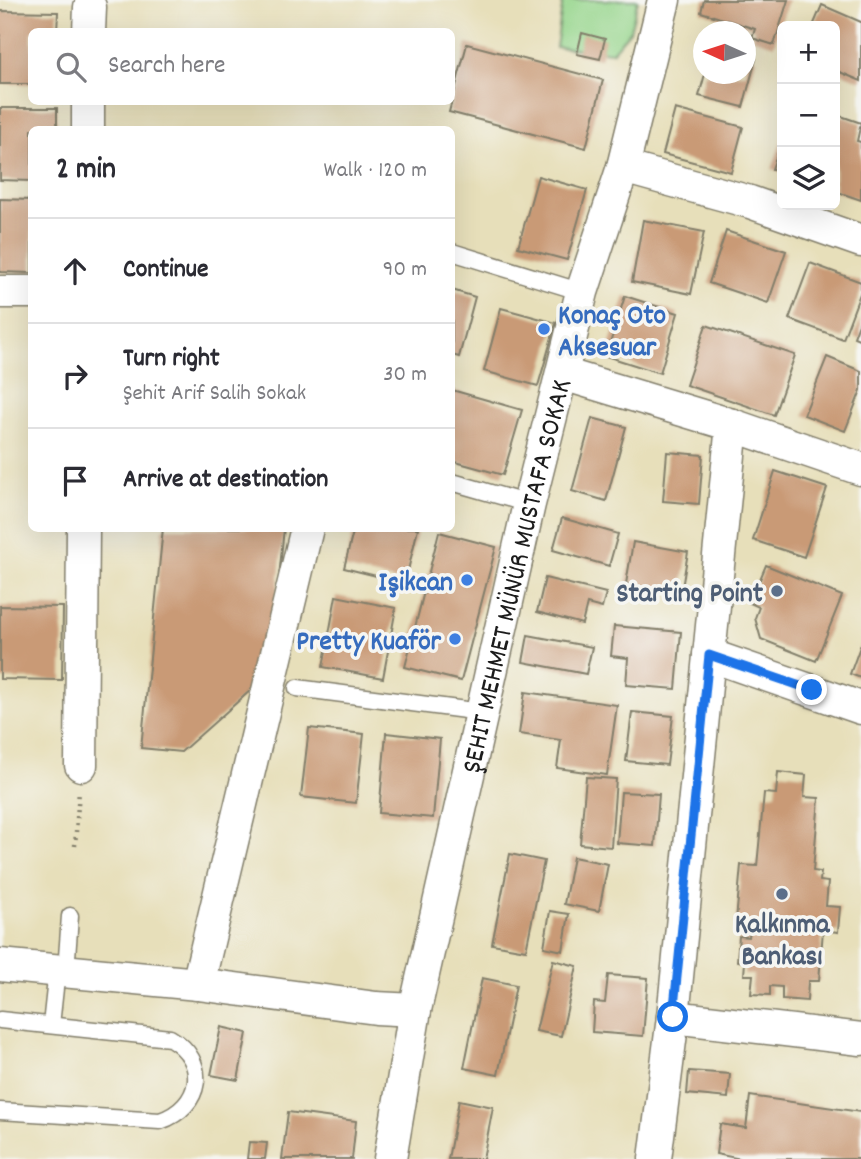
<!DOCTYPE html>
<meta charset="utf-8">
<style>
body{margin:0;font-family:Dekko,sans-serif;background:#f2f2f3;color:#2b2b33}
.controls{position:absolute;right:21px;top:21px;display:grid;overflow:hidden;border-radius:10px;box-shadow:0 7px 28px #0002}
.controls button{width:63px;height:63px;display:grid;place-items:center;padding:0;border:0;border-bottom:2px solid #e1e1e2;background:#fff;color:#2b2b33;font:35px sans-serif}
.compass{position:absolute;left:693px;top:21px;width:63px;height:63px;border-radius:50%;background:#fff;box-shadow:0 7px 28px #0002;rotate:273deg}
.stop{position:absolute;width:21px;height:21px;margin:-16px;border:5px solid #1a73e8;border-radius:50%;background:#fff}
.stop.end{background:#1a73e8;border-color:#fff;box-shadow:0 2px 7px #0008}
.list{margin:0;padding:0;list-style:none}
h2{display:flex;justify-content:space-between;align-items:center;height:91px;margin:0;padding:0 28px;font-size:30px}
h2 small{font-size:23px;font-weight:400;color:#7c7c81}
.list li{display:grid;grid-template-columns:46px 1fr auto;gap:21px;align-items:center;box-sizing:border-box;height:105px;padding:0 28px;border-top:2px solid #e1e1e2}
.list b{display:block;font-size:26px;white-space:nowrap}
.list p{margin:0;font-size:23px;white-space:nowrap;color:#7c7c81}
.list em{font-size:23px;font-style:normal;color:#7c7c81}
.icon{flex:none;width:38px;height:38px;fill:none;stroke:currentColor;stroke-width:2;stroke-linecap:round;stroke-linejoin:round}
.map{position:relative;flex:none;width:861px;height:1159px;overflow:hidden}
.search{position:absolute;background:#fff;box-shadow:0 7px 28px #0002;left:28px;top:28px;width:427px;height:77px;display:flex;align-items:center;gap:18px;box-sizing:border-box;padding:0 24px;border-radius:10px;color:#7c7c81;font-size:26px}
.panel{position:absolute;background:#fff;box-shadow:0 7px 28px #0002;left:28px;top:126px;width:427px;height:406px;border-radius:10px}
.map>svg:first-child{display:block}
.green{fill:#95d58b;stroke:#587854;stroke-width:2}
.building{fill:#c99a76}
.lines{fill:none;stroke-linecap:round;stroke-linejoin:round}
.lane-casing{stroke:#827e6b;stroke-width:19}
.street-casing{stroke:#827e6b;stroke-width:35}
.path{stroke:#827e6b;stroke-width:4.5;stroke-dasharray:2 5;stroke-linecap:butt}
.lane{stroke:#fff;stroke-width:16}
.street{stroke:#fff;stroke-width:32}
.route{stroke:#1a73e8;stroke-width:9}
.shop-dot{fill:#3f7fe0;stroke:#f6f6f2;stroke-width:2.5}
.service-dot{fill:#5c6f8a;stroke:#f6f6f2;stroke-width:2.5}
.labels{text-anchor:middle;stroke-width:7;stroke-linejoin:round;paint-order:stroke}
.shop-label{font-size:28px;font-weight:bold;fill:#366cbe;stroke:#f6f6f2;text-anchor:end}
.street-label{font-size:28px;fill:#1c1c1c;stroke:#f6f6f2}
.service-label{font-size:28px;font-weight:bold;fill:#4e5e75;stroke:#f6f6f2;text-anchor:end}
</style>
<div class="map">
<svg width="861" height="1159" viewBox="0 0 861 1159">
<rect width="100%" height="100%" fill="#f6f6f2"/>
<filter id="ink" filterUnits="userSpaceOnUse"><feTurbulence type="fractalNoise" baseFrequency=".0143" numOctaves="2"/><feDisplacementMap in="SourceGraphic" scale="14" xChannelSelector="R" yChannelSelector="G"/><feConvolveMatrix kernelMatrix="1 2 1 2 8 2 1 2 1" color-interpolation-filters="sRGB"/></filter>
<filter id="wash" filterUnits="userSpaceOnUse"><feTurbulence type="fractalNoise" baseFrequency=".00686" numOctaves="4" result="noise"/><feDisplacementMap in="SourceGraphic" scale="28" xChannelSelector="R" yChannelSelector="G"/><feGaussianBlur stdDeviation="1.57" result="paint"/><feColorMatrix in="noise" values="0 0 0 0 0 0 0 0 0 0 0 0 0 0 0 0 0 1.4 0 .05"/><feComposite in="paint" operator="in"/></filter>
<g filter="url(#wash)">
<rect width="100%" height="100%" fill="#e7dfba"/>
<!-- green -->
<path class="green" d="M563,0H638L630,31L612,52L556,47Z"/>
<g id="blocks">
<!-- building -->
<path class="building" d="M704,0H788L774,45L752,38L755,29L701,12Z
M822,5L861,22V81L835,70V26H813Z
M0,11L58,12L57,32H32V84H0Z
M582,33L605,39L600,59L577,54Z
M467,44L603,80L586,148L449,112Z
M746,56L756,59L743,107L699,96L705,74H746Z
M0,108H57V130H32V181L0,180Z
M675,109L743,127L731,172L663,154Z
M835,114L861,123L857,141L861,142V200L835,191Z
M782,140V172L772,169Z
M538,176L587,190L567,260L518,247Z
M0,199L32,200V273L0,272Z
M643,220L704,232L691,294L632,282Z
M726,231L786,251L768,303L709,283Z
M810,263L861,282V291L843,339L789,319Z
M452,290L475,297L459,357L452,355Z
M625,296L678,313L660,373L606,356Z
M501,308L556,323L538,386L484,371Z
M861,318V340L854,337Z
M706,325L795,355L774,415L686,385Z
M827,357L861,371V390L845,431L804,415Z
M452,390L522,410L503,475L452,461L455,451L452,450Z
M592,418L626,427L606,501L572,491Z
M667,452L703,455L699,504L663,501Z
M775,471L827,488L804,557L753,540Z
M562,518L618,534L609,566L553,550Z
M163,528H284L269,674L181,752L141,748Z
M354,528H418L405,583L344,568Z
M439,532L496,547L461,681L405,667Z
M633,542L688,552L681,594L626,584Z
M766,565L842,596L816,661L761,639L755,618L759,607L750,603Z
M545,578L606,593L602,608L587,604L582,624L537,612Z
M336,596L396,608L383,678L323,667Z
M0,606L63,607L62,680L0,679Z
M614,626L681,632L676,689L626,685L628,658L611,656Z
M528,635L592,647L586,674L523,662Z
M861,644V678L850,674Z
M525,692L617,705L607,775L557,768L561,740L519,734Z
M632,712L673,716L667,765L626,761Z
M309,728L364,734L356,803L301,797Z
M386,733L440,739L433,818L379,813Z
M778,772L806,775L804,797L819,798L813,871L821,872L820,881L828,882L826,906L840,907L838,932L823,930L819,981H808L807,1001L782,999V987L770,986V995L751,994L753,975H744L745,962L737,961L739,936L749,937L751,923L736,921L741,865L757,866L764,793L776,794Z
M586,777L616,779L611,847L580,844Z
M621,792L659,794L655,846L617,843Z
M510,854L544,861L526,950L492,944Z
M573,857L608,864L599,911L564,904Z
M550,911L569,914L563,951L544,947Z
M553,960L577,966L561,1036L536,1031Z
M608,975L648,978L643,1036L592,1032L594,1002L605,1003Z
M482,978L516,985L498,1075L464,1068Z
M221,1027L247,1033L238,1080L211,1075Z
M689,1071L730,1074L728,1098L687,1094Z
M750,1096L861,1112V1159H741L716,1154L720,1124L746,1128Z
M459,1100L493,1107L483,1159H448Z
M288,1112L356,1121L352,1159H282Z
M249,1142L267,1143L265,1159H247Z"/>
</g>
</g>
<g filter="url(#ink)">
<use href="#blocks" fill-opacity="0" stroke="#827e6b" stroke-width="2"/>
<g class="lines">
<!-- lane casing -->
<g class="lane-casing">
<path id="lane" d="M452,252L582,292
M452,482L529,504
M297,688L481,712
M66,971L70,916
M0,1020L170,1038C210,1061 202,1107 160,1121L0,1111
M51,1025L57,970"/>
</g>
<!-- street casing -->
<g class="street-casing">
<g id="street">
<path d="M89,32L90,7"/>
<path d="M88,130V102"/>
<path d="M623,167L750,202L861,241"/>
<path d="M0,292H32"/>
<path d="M563,374L732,425L861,469"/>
<path d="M709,655L861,708"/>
<path d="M81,765L83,528"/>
<path d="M0,965L198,984L376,1008L415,1010"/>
<path d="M198,984L307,528"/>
<path d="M673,1017L861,1039"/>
<path id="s1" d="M390,1159L415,1010L529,504L582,292L623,167L664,0"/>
<path d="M655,1159L673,1017L732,425"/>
</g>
</g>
<!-- path -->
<path class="path" d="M75,846L79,791"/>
<!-- lane -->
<use href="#lane" class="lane"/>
<!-- street -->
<use href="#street" class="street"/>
</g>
</g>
<g class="lines" filter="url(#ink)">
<!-- route -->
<path class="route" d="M673,1017L709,655L812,690"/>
</g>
<!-- markers -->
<g class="shop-dot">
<circle cx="544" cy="329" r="7"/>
<circle cx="467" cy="580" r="7"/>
<circle cx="455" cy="639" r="7"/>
</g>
<g class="service-dot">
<circle cx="777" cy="591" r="7"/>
<circle cx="782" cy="894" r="7"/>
</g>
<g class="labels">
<!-- shop labels -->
<g class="shop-label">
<text x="558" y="323" text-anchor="start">Konaç Oto<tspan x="558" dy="32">Aksesuar</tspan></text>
<text x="453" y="590">Işikcan</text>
<text x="441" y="649">Pretty Kuaför</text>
</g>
<!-- street labels -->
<g class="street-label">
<text dy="10" stroke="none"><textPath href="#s1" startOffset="597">ŞEHIT MEHMET MÜNÜR MUSTAFA SOKAK</textPath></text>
</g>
<!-- service labels -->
<g class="service-label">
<text x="763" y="601">Starting Point</text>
<text x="782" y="932" text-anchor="middle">Kalkınma<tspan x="782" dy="32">Bankası</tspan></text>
</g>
</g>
</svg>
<div class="controls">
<button>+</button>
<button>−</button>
<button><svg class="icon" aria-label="layers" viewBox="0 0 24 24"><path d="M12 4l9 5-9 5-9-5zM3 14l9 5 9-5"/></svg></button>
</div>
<svg class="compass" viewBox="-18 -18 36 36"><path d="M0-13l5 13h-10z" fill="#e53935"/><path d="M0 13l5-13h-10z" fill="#7c7c81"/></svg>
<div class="stop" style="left:673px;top:1017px"></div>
<div class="stop end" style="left:812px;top:690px"></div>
<div class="search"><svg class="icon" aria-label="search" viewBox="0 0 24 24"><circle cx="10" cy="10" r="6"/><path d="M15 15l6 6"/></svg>Search here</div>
<section class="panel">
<h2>2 min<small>Walk · 120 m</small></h2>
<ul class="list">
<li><svg class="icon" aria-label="ahead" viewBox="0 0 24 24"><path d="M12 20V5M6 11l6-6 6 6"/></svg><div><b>Continue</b></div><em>90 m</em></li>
<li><svg class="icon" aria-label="right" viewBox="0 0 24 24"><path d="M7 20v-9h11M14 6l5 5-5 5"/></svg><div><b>Turn right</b><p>Şehit Arif Salih Sokak</p></div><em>30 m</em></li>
<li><svg class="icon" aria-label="arrive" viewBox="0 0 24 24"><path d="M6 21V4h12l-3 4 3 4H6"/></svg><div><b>Arrive at destination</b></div></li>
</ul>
</section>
</div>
